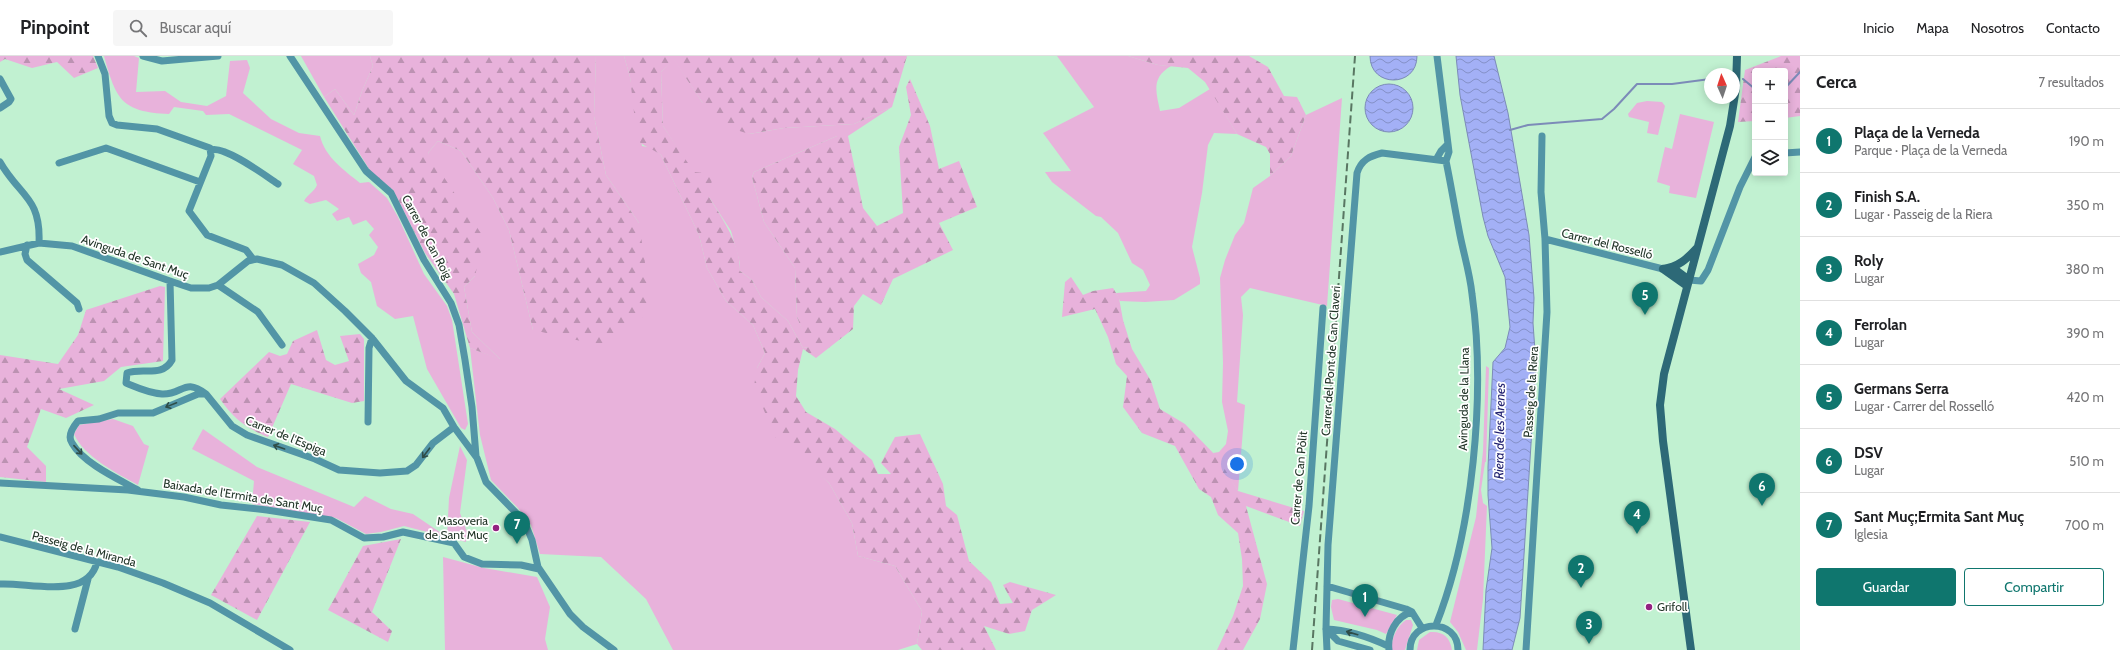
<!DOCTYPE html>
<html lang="es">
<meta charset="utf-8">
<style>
body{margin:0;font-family:Cabin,sans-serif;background:#f6f6f6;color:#202124}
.controls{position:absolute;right:12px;top:12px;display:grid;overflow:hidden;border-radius:4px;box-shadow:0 2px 10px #0003}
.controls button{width:36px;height:36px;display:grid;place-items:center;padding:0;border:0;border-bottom:1px solid #e0e0e0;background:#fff;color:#202124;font:20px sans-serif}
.compass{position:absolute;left:1704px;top:12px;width:36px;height:36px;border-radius:50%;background:#fff;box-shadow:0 2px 10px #0003;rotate:357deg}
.you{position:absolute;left:1237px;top:408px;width:14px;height:14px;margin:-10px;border:3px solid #fff;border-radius:50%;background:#1a73e8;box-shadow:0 0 0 6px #1a73e833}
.badge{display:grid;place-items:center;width:26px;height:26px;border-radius:50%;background:#0f766e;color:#fff;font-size:13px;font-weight:700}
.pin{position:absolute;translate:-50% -33px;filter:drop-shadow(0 1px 2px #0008)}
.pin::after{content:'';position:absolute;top:21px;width:14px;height:12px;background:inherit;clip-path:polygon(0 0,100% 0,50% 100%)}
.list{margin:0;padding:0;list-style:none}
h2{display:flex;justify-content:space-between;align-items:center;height:52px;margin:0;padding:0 16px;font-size:17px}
h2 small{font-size:13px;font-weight:400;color:#757577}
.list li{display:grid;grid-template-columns:26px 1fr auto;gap:12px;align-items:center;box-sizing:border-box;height:64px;padding:0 16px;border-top:1px solid #e0e0e0}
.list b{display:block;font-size:15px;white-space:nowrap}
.list p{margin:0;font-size:13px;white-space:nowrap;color:#757577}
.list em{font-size:13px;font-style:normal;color:#757577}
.actions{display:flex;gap:8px;padding:12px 16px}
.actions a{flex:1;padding:9px 0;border:1px solid #0f766e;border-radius:4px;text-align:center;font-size:14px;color:#0f766e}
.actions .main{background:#0f766e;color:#fff}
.icon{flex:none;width:22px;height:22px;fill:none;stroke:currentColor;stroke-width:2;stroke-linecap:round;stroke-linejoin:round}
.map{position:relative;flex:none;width:1800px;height:594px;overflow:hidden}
header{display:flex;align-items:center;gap:24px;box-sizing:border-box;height:56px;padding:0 20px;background:#fff;border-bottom:1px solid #e0e0e0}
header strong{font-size:19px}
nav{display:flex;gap:22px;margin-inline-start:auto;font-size:14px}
.search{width:280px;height:36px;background:#f6f6f6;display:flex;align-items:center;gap:10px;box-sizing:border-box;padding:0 14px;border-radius:4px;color:#757577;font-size:15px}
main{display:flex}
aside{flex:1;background:#fff}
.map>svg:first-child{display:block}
.green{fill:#e8b2db}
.forest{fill:url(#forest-firs)}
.water{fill:url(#water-waves);stroke:#7c8bb8}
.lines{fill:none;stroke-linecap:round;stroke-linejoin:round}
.stream{stroke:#7c8bb8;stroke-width:2}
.street{stroke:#5295a6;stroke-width:7}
.secondary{stroke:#2d6977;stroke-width:8}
.rail{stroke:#597662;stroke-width:2;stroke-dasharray:8 4;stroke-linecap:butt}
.oneway{stroke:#2e4d48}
.poi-dot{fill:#932281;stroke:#fff;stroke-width:1.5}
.labels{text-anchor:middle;stroke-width:3.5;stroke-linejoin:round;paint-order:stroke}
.street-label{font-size:12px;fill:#223528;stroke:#fff}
.poi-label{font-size:12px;fill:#223528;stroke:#fff;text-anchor:end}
.water-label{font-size:13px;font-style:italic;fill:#222270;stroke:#fff}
</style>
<header>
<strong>Pinpoint</strong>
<div class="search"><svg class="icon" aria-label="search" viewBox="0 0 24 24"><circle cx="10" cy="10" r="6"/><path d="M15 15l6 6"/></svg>Buscar aquí</div>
<nav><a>Inicio</a><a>Mapa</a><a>Nosotros</a><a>Contacto</a></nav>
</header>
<main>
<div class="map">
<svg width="1800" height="594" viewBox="0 0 1800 594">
<defs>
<pattern id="forest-firs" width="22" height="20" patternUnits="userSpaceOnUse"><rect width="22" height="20" fill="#e8b2db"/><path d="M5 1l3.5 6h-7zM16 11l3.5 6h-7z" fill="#bc92b2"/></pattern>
<pattern id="water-waves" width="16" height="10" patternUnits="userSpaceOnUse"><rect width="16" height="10" fill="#a3b0f6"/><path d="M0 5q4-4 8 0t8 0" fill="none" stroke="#8490c7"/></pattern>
</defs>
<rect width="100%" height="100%" fill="#c1f1d1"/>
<!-- green -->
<path class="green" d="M104,0H134L139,2L136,36L165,35L181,46L207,50L226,40L230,5L247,4L250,12L243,37L271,63L299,77L320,80C325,101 344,114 360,127L369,126L387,142L398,161L424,218L447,250L452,264L468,368L465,374L461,372L427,313L413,260L395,263L377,250L371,226L361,217L358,208L374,199L378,191L369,179L374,173L366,164L353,169L349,161L337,165L332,158L339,153L326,144L310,148L304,145C308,138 314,136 317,129L314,120L293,108L302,94L229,58L206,59L203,55L174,51L169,58C121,56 116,43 104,0Z
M301,0H370L373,10L362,35L354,59L335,33L324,41Z
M596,0H624L630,21L642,90L652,92L661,99L699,179L707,212L726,245L753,269L765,297L757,312L813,412L829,427L852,467L858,500L895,510L922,555L917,588L898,594H673L646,543L601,501L540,498L531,469L518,452L491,424L480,379L470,292L500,303L472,276L464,231L475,220L428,97L438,85L461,95L493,142L509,174L533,274L639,167L606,119L594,60Z
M1057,0H1128L1158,9L1171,10C1151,22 1156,35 1160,55L1179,52L1210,33L1237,78L1214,77L1208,89L1202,137L1192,191L1200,222V228L1174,244L1145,246L1120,245L1116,237L1146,235L1150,229L1143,214L1132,207L1118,177L1101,161L1096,160L1052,126L1045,116L1071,115L1043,77L1094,51Z
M674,3L702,46L749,78L784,72L854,68L892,51L848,80H837L754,116L752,121L764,166L795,212L797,261L810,291L803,292L788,265L761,241L752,224L740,215V207L731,175L663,70L661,16Z
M1342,42L1327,250L1250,232L1241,241L1243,259L1237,346L1245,349L1238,435L1213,397L1219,396L1226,388L1228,375L1222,346L1223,307L1220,222L1225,204L1235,179L1244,167L1253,132L1270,120L1291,100L1306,59Z
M1647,45L1662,46L1665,50L1658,79L1647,77L1649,66L1629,61L1628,58L1637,47Z
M1680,58L1714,66L1696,142L1669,137L1670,130L1657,126L1665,91L1672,93Z
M1486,310L1489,312L1486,406H1485L1481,434L1483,447L1487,450L1483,543L1477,594H1466L1458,576L1450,566L1476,461L1483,395Z
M113,363L133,370L144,388L149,390L138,429C118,418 83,400 74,378L79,369Z
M203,373L257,411L354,451L365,440L391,453L413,458L447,481L449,442L460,390L467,404L460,457L467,476L466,486L404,470L381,476L366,478L336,462L252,448L254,425L192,393Z
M443,501L484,512L537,521L550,551L545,583L548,594H445Z
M1338,543L1397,559L1386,578L1377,574L1334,564L1331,551L1332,544Z
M1406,564H1411L1413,569L1405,594H1391C1392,582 1396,571 1406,564Z
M1430,576C1443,575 1450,581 1452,594H1417L1419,584Z"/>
<!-- forest -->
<path class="forest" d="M0,0H93L98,12L74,22L57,6L32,12L5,3L0,6Z
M370,0H596L594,60L606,119L639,167L652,253L607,291L533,274L509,174L493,142L461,95L438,85L428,97L484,182L475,220L464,231L472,276L501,304L470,292L454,238L425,197L393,134L371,116L324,41L335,33L354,59L362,35L373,10Z
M624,0H907L892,51L854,68L784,72L749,78L721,69L702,46L674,4L661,16L663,70L694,116L713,118L709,141C723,164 740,187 740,215L752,224L761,241L788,265L803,292L809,291L797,261L795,212L764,166L752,121L754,116L837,80H848L863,152L877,170L903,157L899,91L911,59L906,31L910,23L930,70L939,113L959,105L977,151L939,167L953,194L893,223L881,249L863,238L854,250L853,273L816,302L803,293L798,314L796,340L806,356L835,373L872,404L878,418H891L881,407L895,381L920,378L943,428L946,450L957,459L969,505L991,526L1000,548L1013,547L1003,529L1010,526L1056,539L1032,554L1025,575L1009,578L984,570L996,594H922L917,588L922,555L895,510L858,500L852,467L829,427L775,381L754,330L757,312L765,297L753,269L726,245L707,212L699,179L661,99C652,92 643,91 637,83L630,21Z
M1128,0H1249L1268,11L1284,40L1297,41L1306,59L1291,100L1270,120V98L1266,91L1237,78L1205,26L1188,12L1158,9Z
M1781,0H1800V60L1785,62V15H1755V65L1738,66L1745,14Z
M1071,221L1083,239L1093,235L1113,232L1119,242L1123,264L1132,293L1151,325L1160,353L1185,368L1218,402L1238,435L1304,455L1300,470L1246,450L1267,528L1260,563L1243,594H1217L1233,560L1243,530L1242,503L1238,477L1218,459L1211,441L1199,433L1175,390L1142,377L1123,351L1127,320L1116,308L1108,281L1095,253L1062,261L1065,226Z
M160,230L165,231L163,305L121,311L104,325L59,333L94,349L66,362L41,353L27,391L46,410V426L0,421V299L58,308L78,279L86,254Z
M317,274L326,304L335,309L349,305L340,280L360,278L364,283V345L352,347L291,328L268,381C245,371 235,364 220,343L269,296L280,300L287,298L293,285Z
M257,460L310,466L257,564L211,539Z
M401,483L372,556L392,575L388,586L328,554L363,490Z"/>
<!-- water -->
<path class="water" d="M1370,0H1417C1417,32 1370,32 1370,0Z
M1456,0H1494L1508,57L1529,179L1534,242L1533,267L1536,309L1520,562L1512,594H1483L1486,534L1492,492L1488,439V411L1493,306L1505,292L1510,271L1505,221L1488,180L1483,161L1460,39Z
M1365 52a24 24 0 1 1 48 0a24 24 0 1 1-48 0Z"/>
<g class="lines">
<!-- stream -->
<path class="stream" d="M1743,23L1755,33
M1785,32L1800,16
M1510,74L1528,69L1602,63L1614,53L1637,28H1672L1710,23"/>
<!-- street -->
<path class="street" d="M98,0L105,18L109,60L112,67L117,69L157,73L210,92L211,100L189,155L207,179L246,194L253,203
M143,0L162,5L218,0
M290,0L366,115L391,137L424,204L451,247L459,269L465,304L472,351L476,400
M0,23L11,43L9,46L0,52
M211,94C224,89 266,120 278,128
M1785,97L1800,96
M1437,102L1441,95L1447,89
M0,106C20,141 41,141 39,187
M59,107L106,92L200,126
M1545,183L1663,213
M27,189L25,198L27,204L77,247L79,253
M0,196L39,187L72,190L170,225L191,232H209L218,229L248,205L257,203L282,209L314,227L345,255L372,282L406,325L443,352L454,371L477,402L486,426L524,465L532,484L538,511L570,558L583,571L614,594
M1689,224L1701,225L1708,214L1740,131L1755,101
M170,225L172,304C162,322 143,311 127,317L126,327C138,332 149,337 162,338C183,339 184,321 206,338
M218,229L258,256L282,289
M368,366L369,292L372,282
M0,427L128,434L184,441L221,449L267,454L331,464L364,482L383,481L403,476L454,487L464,501L482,508L521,509L539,513
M138,434C118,423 83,407 72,387C67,380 73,371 78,365L99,363L118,357H153L198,338H206L232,370L247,379L315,403L339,414L380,417L407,415L416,409L433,387L454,371
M0,481L118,511L163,527L210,547L290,594
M0,528C28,526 88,545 97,506
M1327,530L1406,553L1412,556L1422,572
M1436,569C1473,475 1486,338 1472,238C1470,218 1464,199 1460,179C1455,154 1451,129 1446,105L1449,96L1437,0
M75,573L88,523
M1293,594L1309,450L1323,252
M1327,594L1326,573L1328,489L1357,117C1361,104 1370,100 1382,97L1446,105
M1370,594L1338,585L1326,573C1347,574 1369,581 1388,590
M1389,594C1387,578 1396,560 1412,556
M1410,594C1410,562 1458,562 1458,594
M1526,594L1547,256L1545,183L1541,136L1542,80"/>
<!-- secondary -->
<path class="secondary" d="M1673,212L1689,224
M1663,213C1678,211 1687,203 1697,192
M1663,213L1687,230
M1691,594L1663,385L1660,349L1664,318L1730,70L1736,32L1737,0"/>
<!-- rail -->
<path class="rail" d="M1312,594L1355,0"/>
</g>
<!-- one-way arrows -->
<defs><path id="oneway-shaft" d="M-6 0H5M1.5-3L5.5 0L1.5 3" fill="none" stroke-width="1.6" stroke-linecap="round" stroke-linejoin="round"/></defs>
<g class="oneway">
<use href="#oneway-shaft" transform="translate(171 349) rotate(158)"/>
<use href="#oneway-shaft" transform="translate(279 391) rotate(-161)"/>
<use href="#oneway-shaft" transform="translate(78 394) rotate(47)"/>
<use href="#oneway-shaft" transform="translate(426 397) rotate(127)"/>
<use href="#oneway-shaft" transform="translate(1352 577) rotate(-164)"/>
</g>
<!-- markers -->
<g class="poi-dot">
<circle cx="496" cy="472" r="4"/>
<circle cx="1649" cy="551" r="4"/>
</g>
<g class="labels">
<!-- street labels -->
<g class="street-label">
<text transform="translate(427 181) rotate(62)" y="4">Carrer de Can Roig</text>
<text transform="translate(1607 188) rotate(14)" y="4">Carrer del Rosselló</text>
<text transform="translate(135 201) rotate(19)" y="4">Avinguda de Sant Muç</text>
<text transform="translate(1331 305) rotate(-86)" y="4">Carrer del Pont de Can Claveri</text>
<text transform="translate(1531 336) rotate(-86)" y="4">Passeig de la Riera</text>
<text transform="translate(1464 343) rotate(-89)" y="4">Avinguda de la Llana</text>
<text transform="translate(286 380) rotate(22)" y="4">Carrer de l'Espiga</text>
<text transform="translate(1299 422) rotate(-85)" y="4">Carrer de Can Pòlit</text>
<text transform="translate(243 440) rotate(9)" y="4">Baixada de l'Ermita de Sant Muç</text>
<text transform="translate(84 493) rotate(15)" y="4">Passeig de la Miranda</text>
</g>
<!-- poi labels -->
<g class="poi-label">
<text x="488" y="469">Masoveria<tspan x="488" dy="14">de Sant Muç</tspan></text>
<text x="1657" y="555" text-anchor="start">Grifoll</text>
</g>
<!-- water labels -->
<g class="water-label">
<text transform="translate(1499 375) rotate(-89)" y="5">Riera de les Arenes</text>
</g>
</g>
</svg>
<div class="controls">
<button>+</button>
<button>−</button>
<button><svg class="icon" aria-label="layers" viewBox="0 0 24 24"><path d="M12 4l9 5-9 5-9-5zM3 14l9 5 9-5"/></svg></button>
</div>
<svg class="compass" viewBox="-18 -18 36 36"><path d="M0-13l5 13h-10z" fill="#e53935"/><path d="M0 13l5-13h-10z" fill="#757577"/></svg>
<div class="you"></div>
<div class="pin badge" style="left:1365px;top:561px">1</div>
<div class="pin badge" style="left:1581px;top:532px">2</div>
<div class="pin badge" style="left:1589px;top:588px">3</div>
<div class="pin badge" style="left:1637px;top:478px">4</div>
<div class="pin badge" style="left:1645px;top:259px">5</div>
<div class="pin badge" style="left:1762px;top:450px">6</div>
<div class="pin badge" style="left:517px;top:488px">7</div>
</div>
<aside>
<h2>Cerca<small>7 resultados</small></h2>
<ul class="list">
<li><span class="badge">1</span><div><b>Plaça de la Verneda</b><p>Parque · Plaça de la Verneda</p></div><em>190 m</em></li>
<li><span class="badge">2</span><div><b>Finish S.A.</b><p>Lugar · Passeig de la Riera</p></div><em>350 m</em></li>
<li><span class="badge">3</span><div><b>Roly</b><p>Lugar</p></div><em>380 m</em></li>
<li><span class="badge">4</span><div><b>Ferrolan</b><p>Lugar</p></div><em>390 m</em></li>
<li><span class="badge">5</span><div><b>Germans Serra</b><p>Lugar · Carrer del Rosselló</p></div><em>420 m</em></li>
<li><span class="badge">6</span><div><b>DSV</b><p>Lugar</p></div><em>510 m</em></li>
<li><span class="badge">7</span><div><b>Sant Muç;Ermita Sant Muç</b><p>Iglesia</p></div><em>700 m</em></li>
</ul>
<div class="actions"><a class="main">Guardar</a><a>Compartir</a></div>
</aside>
</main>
